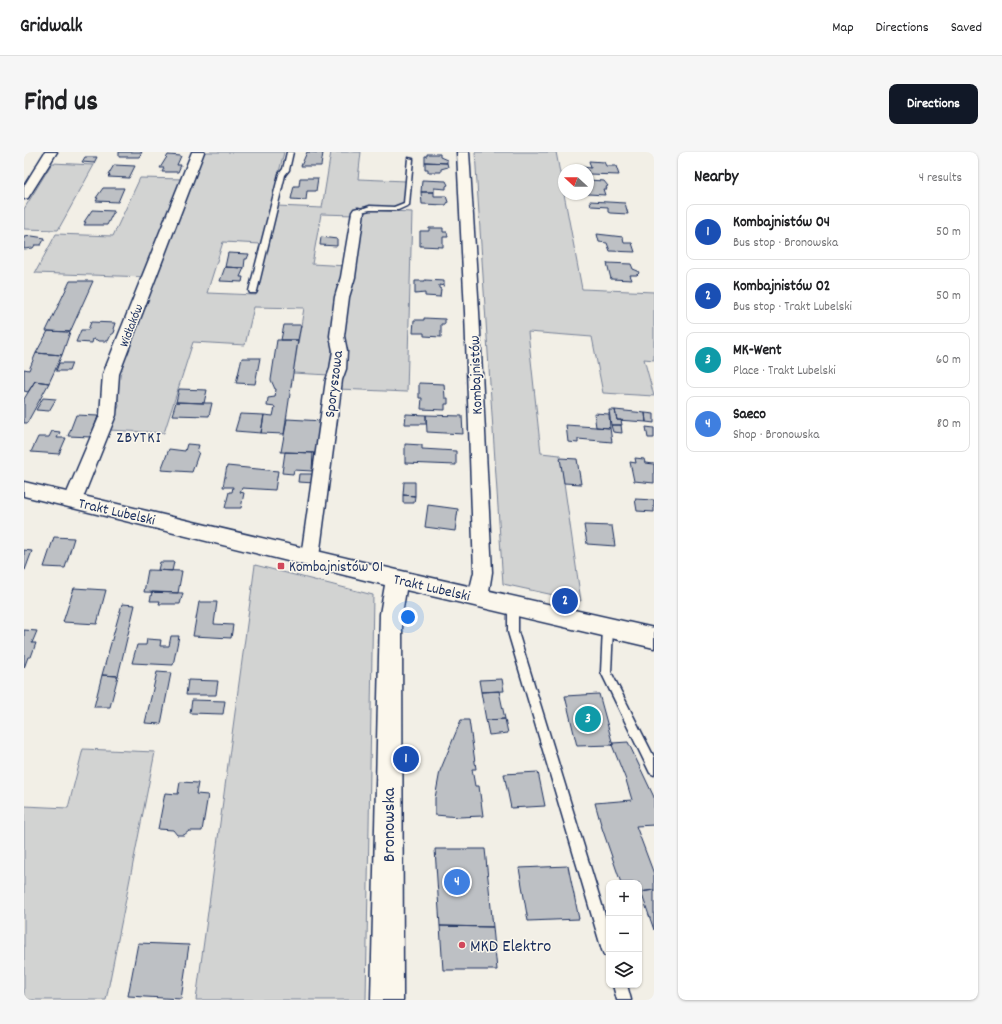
<!DOCTYPE html>
<meta charset="utf-8">
<style>
body{margin:0;font-family:Dekko,sans-serif;background:#f6f6f6;color:#202124}
.controls{position:absolute;right:12px;bottom:12px;display:grid;overflow:hidden;border-radius:8px;box-shadow:0 1px 3px #0004}
.controls button{width:36px;height:36px;display:grid;place-items:center;padding:0;border:0;border-bottom:1px solid #e0e0e0;background:#fff;color:#202124;font:20px sans-serif}
.compass{position:absolute;left:534px;top:12px;width:36px;height:36px;border-radius:50%;background:#fff;box-shadow:0 1px 3px #0004;rotate:291deg}
.you{position:absolute;left:384px;top:465px;width:14px;height:14px;margin:-10px;border:3px solid #fff;border-radius:50%;background:#1a73e8;box-shadow:0 0 0 6px #1a73e833}
.badge{display:grid;place-items:center;width:26px;height:26px;border-radius:50%;background:#111827;color:#fff;font-size:13px;font-weight:700}
.pin{position:absolute;translate:-50% -50%;border:2px solid #fff;box-shadow:0 1px 4px #0006}
.list{margin:0;padding:0;list-style:none}
h2{display:flex;justify-content:space-between;align-items:center;height:52px;margin:0;padding:0 16px;font-size:17px}
h2 small{font-size:13px;font-weight:400;color:#757577}
.list li{display:grid;grid-template-columns:26px 1fr auto;gap:12px;align-items:center;box-sizing:border-box;height:56px;margin:0 8px 8px;padding:0 8px;border:1px solid #e0e0e0;border-radius:8px}
.list b{display:block;font-size:15px;white-space:nowrap}
.list p{margin:0;font-size:13px;white-space:nowrap;color:#757577}
.list em{font-size:13px;font-style:normal;color:#757577}
.icon{flex:none;width:22px;height:22px;fill:none;stroke:currentColor;stroke-width:2;stroke-linecap:round;stroke-linejoin:round}
.map{position:relative;flex:none;width:630px;height:848px;overflow:hidden;border-radius:8px}
header{display:flex;align-items:center;gap:24px;box-sizing:border-box;height:56px;padding:0 20px;background:#fff;border-bottom:1px solid #e0e0e0}
header strong{font-size:19px}
nav{display:flex;gap:22px;margin-inline-start:auto;font-size:14px}
.intro{display:flex;align-items:center;justify-content:space-between;box-sizing:border-box;height:96px;padding:0 24px}
h1{margin:0;font-size:28px}
.button{padding:10px 18px;border-radius:8px;background:#111827;color:#fff;font-size:14px;font-weight:700}
main{display:flex;gap:24px;padding:0 24px}
aside{flex:1;background:#fff;border-radius:8px;box-shadow:0 1px 3px #0004}
.map>svg:first-child{display:block}
.green{fill:#d2d3d2;stroke:#768198}
.building{fill:#bdc0c4;stroke:#1b2f5e}
.lines{fill:none;stroke-linecap:round;stroke-linejoin:round}
.lane-casing{stroke:#1b2f5e;stroke-width:3}
.street-casing{stroke:#1b2f5e;stroke-width:3}
.secondary-casing{stroke:#1b2f5e;stroke-width:3}
.lane{fill:#fbf7ec;fill-rule:evenodd}
.street{fill:#fbf7ec;fill-rule:evenodd}
.secondary{fill:#fbf7ec;fill-rule:evenodd}
.poi-dot{fill:#d1495b;stroke:#fbf7ec;stroke-width:1.5}
.labels{text-anchor:middle;stroke-width:3;stroke-linejoin:round;paint-order:stroke}
.far-street-label{font-size:13px;fill:#1b2f5e;stroke:#fbf7ec}
.street-label{font-size:15px;fill:#1b2f5e;stroke:#fbf7ec}
.poi-label{font-size:15px;fill:#1b2f5e;stroke:#fbf7ec;text-anchor:start}
.neighbourhood-label{font-size:16px;letter-spacing:1px;fill:#1b2f5e;stroke:#fbf7ec}
.near-street-label{font-size:18px;fill:#1b2f5e;stroke:#fbf7ec}
.near-poi-label{font-size:18px;fill:#1b2f5e;stroke:#fbf7ec;text-anchor:start}
</style>
<header>
<strong>Gridwalk</strong>
<nav><a>Map</a><a>Directions</a><a>Saved</a></nav>
</header>
<div class="intro"><h1>Find us</h1><a class="button">Directions</a></div>
<main>
<div class="map">
<svg width="630" height="848" viewBox="0 0 630 848">
<rect width="100%" height="100%" fill="#f2efe6"/>
<filter id="ink" filterUnits="userSpaceOnUse"><feTurbulence type="fractalNoise" baseFrequency=".025" numOctaves="2"/><feDisplacementMap in="SourceGraphic" scale="8" xChannelSelector="R" yChannelSelector="G"/><feConvolveMatrix kernelMatrix="1 2 1 2 8 2 1 2 1" color-interpolation-filters="sRGB"/></filter>
<g filter="url(#ink)">
<!-- green -->
<path class="green" d="M179,0H260L237,92L199,90L183,141L232,143L253,54L298,56L307,0H337L334,27L382,29L381,49C370,59 352,53 338,55L330,63L297,62L288,112L323,114L315,134L305,223L269,221L280,156L230,155L221,193L169,190L140,281L85,278L95,254L91,231Z
M451,0H532L558,137L630,140V208L620,207L630,244L579,241L568,185L504,180L517,301L536,303L557,449L479,432Z
M28,11L70,13L34,78L0,77V57Z
M116,26L160,27L122,125L11,121L32,82L89,84Z
M344,58L388,60L383,240L314,237L317,183L337,62Z
M231,413L349,443L342,848H172Z
M59,597L131,600L82,848H0V654L44,656Z"/>
<!-- building -->
<path class="building" d="M95,0H118L115,5H95Z
M283,0L299,1L297,14H277Z
M403,2H416V5L423,8V11L401,10V4H403Z
M144,3L157,4L153,13H157L154,20H138L140,16H136Z
M61,5H73L70,11L58,10Z
M565,9L580,10L582,14H592L595,23L564,22V18H559L558,15L567,16Z
M401,10L423,11L424,15L417,17V20H404V17H401Z
M90,13L111,14L105,26L84,25L86,23H84Z
M276,26H294L292,39H283L282,48L267,47L270,34H275Z
M398,28L422,29L424,33L422,34V37L410,36V40H397Z
M564,28L580,29L584,34L582,35L583,37H579L581,43L564,42Z
M79,36H100L94,50L72,49L74,46H72Z
M397,40H410V44H422L424,50L422,53L398,52Z
M566,49L601,51L604,62L586,61L584,60V55L567,54Z
M68,58L90,59L83,73H60L62,70H60Z
M405,76H419V80H423L424,85H419V95L396,94V79H405Z
M573,82L599,85L600,91H608L611,100L586,99L583,91L575,90Z
M8,84L21,86L17,93H11L9,96L0,97V85Z
M297,85L313,87V94L296,93Z
M204,101L225,102L223,107H221L220,116L201,115Z
M583,111L607,112L609,117L614,119L615,121L613,123H606L608,128L587,127Z
M201,115L220,116L216,125H219L218,130L196,129Z
M401,128L420,129V134L415,133V136L417,137L416,145L401,144V141L391,142V129H401Z
M46,129H69L46,180L22,179Z
M400,166L421,167V172H417V185L400,184V181H389L390,168H400Z
M67,170L91,171L89,177L91,178L90,181L87,183L84,189H74L73,188L69,187L68,191L52,190L57,178H64Z
M260,173H277L274,188H257Z
M24,179L46,180L38,203L12,201Z
M253,188H274L260,282L237,281L240,263L249,264L251,255L243,254L244,246L251,245L252,237H251L247,228Z
M12,201L38,203L25,231L11,229L4,240L0,239V217L5,218Z
M218,206H236L231,232L212,231Z
M35,211H48L45,219H32Z
M11,229L25,231L3,271H0V247Z
M395,231L420,232L421,246H424V252H421V258L397,257L398,246H395Z
M155,237L183,238L180,251L152,250Z
M19,246L32,247L25,259L12,258Z
M152,250L180,251H188L185,264L148,263Z
M585,258H591L593,268H597L598,273H587Z
M591,258L621,261L622,270L593,268Z
M570,261L585,262L586,276L572,275Z
M621,261L630,262V271L622,270Z
M216,262L240,263L237,281L211,279Z
M382,262L402,263V272H381Z
M52,263L74,264L67,285L44,284Z
M402,263L438,264L439,282L403,280Z
M263,267L299,269L294,301L257,300Z
M542,273L586,276L588,290L554,287V291L544,290Z
M587,273H597L598,281L589,280Z
M622,275L630,276V286H624Z
M28,279L36,280L33,286H42L35,302L7,300L14,285H25Z
M163,292L175,293L173,300H175L168,320L137,318L145,297L161,299Z
M381,292L398,293V297L432,299V313L381,311Z
M261,300L289,301L288,319L270,318L269,322L258,321Z
M536,306L553,307L557,332L540,331Z
M611,306L620,307L621,311L630,312V331L610,329L606,310L612,311Z
M203,314L254,319L251,338L218,336L216,340L220,341L217,356H201L205,340H208L209,335H199Z
M275,322H291V331L274,330Z
M380,330H391V344L379,343Z
M379,343L391,344L390,351H379Z
M611,347L630,348V360L613,359Z
M404,353L434,357L431,379L401,375Z
M560,373L588,374L591,394L563,392Z
M30,385L50,386L41,416L20,415Z
M0,398L8,399L1,418H0Z
M136,410H150L148,419L134,418Z
M124,418L158,419L154,441L120,440Z
M50,436L82,438L73,472L39,470Z
M128,440L159,441L156,452H135L136,449H126Z
M175,450H193L190,472L209,473L207,486L169,484Z
M98,452L111,453L94,524L78,523Z
M0,478L13,479L8,491H12L7,505H4L0,516Z
M147,484H155L149,513L108,511L113,493H122L123,487L137,488L136,494H145Z
M133,520L147,521L137,572L121,571Z
M78,523L94,524L86,555H70Z
M478,527L480,539L457,540L455,528Z
M164,528L194,529L192,543H162Z
M475,539L481,567L462,568L457,540Z
M575,542L589,593L553,594L541,544Z
M168,548L201,549L199,562L166,561Z
M481,567L484,581L465,583L462,568Z
M437,568H445L452,617H448L451,634H455L459,664L435,665L411,663V646L416,619Z
M604,590L630,645V673L612,674L630,722V738L615,740V731H597L578,676L571,651L608,648L602,628L588,593H589V591Z
M514,620L521,654L487,656L480,622Z
M156,630L174,631L172,642L184,643L178,679H165L160,683H153L149,678L134,677L141,641L154,642Z
M411,697H461L469,775L416,774Z
M544,714L555,767L504,769L495,716Z
M630,738V778L617,740Z
M416,774L469,775L473,818H419Z
M114,791L165,793L157,847L104,844Z"/>
<g class="lines">
<!-- lane casing -->
<g class="lane-casing">
<path id="lane" d="M263,0H269L265,18L261,23L233,139L232,141H226L225,139L255,22L259,17Z
M384,6L389,7L385,53L374,58H346L332,61V59L346,54L370,55L380,51Z
M489,449L493,450L494,453V480L585,776V805L580,803L578,798L484,480V453L485,450Z
M584,472L588,473L589,476L587,520L630,605V623L626,621L577,520L579,476L580,473Z
M589,833H603L607,848H593Z"/>
</g>
<!-- street casing -->
<g class="street-casing">
<path id="street" d="M21,0H33L4,46L0,47V34Z
M168,0H180L95,222L92,263L58,348L55,353L49,355L43,353L40,348L76,263L79,222Z
M433,0H445L455,160L468,420L464,445L461,451L454,453L447,451L444,445L450,420L441,160Z
M334,56L338,57L340,60L331,125L325,145L320,184L323,199L322,217L318,228L295,405L293,410L286,412L279,410L277,405L302,228L306,217L309,199L306,184L311,145L317,125L328,60L330,57Z"/>
</g>
<!-- secondary casing -->
<g class="secondary-casing">
<path id="secondary" d="M0,330L373,418L630,476V496L382,438L378,462L379,848H347L356,462L361,433L0,344Z"/>
</g>
<!-- lane -->
<use href="#lane" class="lane"/>
<!-- street -->
<use href="#street" class="street"/>
<!-- secondary -->
<use href="#secondary" class="secondary"/>
</g>
</g>
<!-- markers -->
<g class="poi-dot">
<rect x="253" y="410" width="8" height="8" rx="2"/>
<circle cx="438" cy="793" r="4"/>
</g>
<g class="labels">
<!-- far-street labels -->
<g class="far-street-label">
<text transform="translate(106 173) rotate(-69)" y="5">Widłaków</text>
</g>
<!-- street labels -->
<g class="street-label">
<text transform="translate(451 223) rotate(-92)" y="5">Kombajnistów</text>
<text transform="translate(309 232) rotate(-83)" y="5">Sporyszowa</text>
<text transform="translate(93 359) rotate(13)" y="5">Trakt Lubelski</text>
<text transform="translate(408 435) rotate(13)" y="5">Trakt Lubelski</text>
</g>
<!-- poi labels -->
<g class="poi-label">
<text x="265" y="419">Kombajnistów 01</text>
</g>
<!-- neighbourhood labels -->
<g class="neighbourhood-label">
<text x="115" y="290">ZBYTKI</text>
</g>
<!-- near-street labels -->
<g class="near-street-label">
<text transform="translate(364 673) rotate(-90)" y="6">Bronowska</text>
</g>
<!-- near-poi labels -->
<g class="near-poi-label">
<text x="446" y="799">MKD Elektro</text>
</g>
</g>
</svg>
<div class="controls">
<button>+</button>
<button>−</button>
<button><svg class="icon" aria-label="layers" viewBox="0 0 24 24"><path d="M12 4l9 5-9 5-9-5zM3 14l9 5 9-5"/></svg></button>
</div>
<svg class="compass" viewBox="-18 -18 36 36"><path d="M0-13l5 13h-10z" fill="#e53935"/><path d="M0 13l5-13h-10z" fill="#757577"/></svg>
<div class="you"></div>
<div class="pin badge" style="left:382px;top:607px;background:#1a4fb4">1</div>
<div class="pin badge" style="left:541px;top:449px;background:#1a4fb4">2</div>
<div class="pin badge" style="left:564px;top:567px;background:#0f9aa8">3</div>
<div class="pin badge" style="left:433px;top:730px;background:#3f7fe0">4</div>
</div>
<aside>
<h2>Nearby<small>4 results</small></h2>
<ul class="list">
<li><span class="badge" style="background:#1a4fb4">1</span><div><b>Kombajnistów 04</b><p>Bus stop · Bronowska</p></div><em>50 m</em></li>
<li><span class="badge" style="background:#1a4fb4">2</span><div><b>Kombajnistów 02</b><p>Bus stop · Trakt Lubelski</p></div><em>50 m</em></li>
<li><span class="badge" style="background:#0f9aa8">3</span><div><b>MK-Went</b><p>Place · Trakt Lubelski</p></div><em>60 m</em></li>
<li><span class="badge" style="background:#3f7fe0">4</span><div><b>Saeco</b><p>Shop · Bronowska</p></div><em>80 m</em></li>
</ul>
</aside>
</main>
